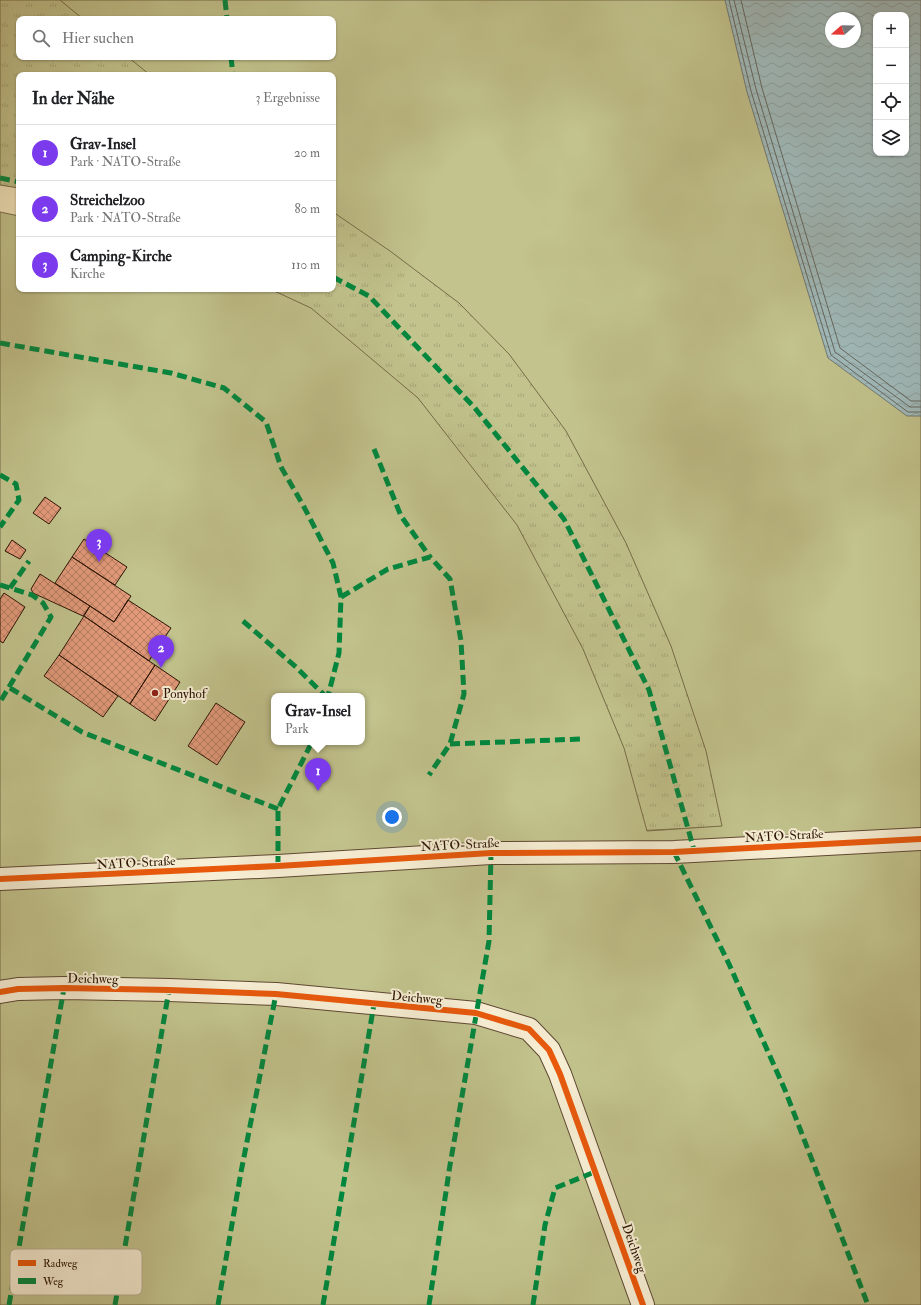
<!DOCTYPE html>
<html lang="de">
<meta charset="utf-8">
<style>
body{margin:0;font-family:"IM FELL Double Pica",serif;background:#f2f2f2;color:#202124}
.controls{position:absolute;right:12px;top:12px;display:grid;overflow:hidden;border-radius:8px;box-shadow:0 1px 3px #0004}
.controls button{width:36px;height:36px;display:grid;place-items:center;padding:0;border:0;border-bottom:1px solid #e0e0e0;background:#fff;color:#202124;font:20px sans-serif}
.compass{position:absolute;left:825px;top:12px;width:36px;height:36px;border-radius:50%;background:#fff;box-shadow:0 1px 3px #0004;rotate:250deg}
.you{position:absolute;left:392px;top:817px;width:14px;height:14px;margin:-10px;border:3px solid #fff;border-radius:50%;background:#1a73e8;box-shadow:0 0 0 6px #1a73e833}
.badge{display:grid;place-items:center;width:26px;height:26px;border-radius:50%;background:#7c3aed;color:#fff;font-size:13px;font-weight:700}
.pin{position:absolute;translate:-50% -33px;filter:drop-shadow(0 1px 2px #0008)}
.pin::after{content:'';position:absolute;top:21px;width:14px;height:12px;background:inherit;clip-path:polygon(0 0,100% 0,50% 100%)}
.popup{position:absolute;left:271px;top:693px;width:94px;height:52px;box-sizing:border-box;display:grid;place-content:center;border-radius:8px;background:#fff;filter:drop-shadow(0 1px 3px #0005);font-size:13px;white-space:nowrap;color:#757577}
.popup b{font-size:15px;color:#202124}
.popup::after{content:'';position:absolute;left:50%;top:100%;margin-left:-8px;border:8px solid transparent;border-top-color:#fff}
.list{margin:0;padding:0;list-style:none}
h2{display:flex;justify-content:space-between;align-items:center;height:52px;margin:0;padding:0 16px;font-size:17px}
h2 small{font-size:13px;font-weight:400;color:#757577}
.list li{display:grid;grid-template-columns:26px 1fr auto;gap:12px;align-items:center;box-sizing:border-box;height:56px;padding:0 16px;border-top:1px solid #e0e0e0}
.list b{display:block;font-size:15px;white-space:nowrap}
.list p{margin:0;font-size:13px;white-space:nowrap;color:#757577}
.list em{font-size:13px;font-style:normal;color:#757577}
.icon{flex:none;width:22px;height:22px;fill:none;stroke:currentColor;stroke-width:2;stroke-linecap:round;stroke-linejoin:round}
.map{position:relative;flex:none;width:921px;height:1305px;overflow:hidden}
.search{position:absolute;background:#fff;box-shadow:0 1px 3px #0004;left:16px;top:16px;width:320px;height:44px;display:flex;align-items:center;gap:10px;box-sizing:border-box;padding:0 14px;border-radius:8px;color:#757577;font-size:15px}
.panel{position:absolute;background:#fff;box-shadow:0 1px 3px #0004;left:16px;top:72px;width:320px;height:220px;border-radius:8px}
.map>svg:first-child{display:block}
.grass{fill:url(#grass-tufts);stroke:#776c48;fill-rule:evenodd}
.green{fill:#c2c38d;stroke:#776c48;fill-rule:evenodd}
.water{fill:url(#water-waves);stroke:#727973;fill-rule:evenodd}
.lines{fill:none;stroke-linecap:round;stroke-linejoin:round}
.shore{stroke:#666860;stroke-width:1}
.building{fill:url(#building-cross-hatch);stroke:#2c1404}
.street-casing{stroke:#5e4832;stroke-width:24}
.street{stroke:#f7efd5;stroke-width:22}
.quiet{stroke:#00873e;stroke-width:5;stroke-dasharray:10 5;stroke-linecap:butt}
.cycleway-casing{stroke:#f7efd5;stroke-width:8}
.cycleway{stroke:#e8590c;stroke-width:6}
.poi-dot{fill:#8f2418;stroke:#f7efd5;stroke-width:1.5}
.labels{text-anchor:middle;stroke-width:4;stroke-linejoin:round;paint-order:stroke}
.poi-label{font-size:13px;fill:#2c1404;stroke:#f7efd5;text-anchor:start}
.street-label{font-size:13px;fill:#2c1404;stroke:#f7efd5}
.key{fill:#f7efd5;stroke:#baad96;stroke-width:1}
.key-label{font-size:11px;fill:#2c1404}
</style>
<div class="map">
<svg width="921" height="1305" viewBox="0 0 921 1305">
<defs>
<pattern id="grass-tufts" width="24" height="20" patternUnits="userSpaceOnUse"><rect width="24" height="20" fill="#c2c38d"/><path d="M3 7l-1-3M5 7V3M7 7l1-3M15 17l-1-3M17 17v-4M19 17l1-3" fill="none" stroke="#a7a778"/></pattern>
<pattern id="water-waves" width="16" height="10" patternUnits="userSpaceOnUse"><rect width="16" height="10" fill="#a1bcbd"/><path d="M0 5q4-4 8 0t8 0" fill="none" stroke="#8ba1a1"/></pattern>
<pattern id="building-cross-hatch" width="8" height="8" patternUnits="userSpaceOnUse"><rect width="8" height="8" fill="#e29a7a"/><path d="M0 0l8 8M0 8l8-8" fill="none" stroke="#b77c62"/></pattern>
</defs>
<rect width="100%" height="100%" fill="#f3e6be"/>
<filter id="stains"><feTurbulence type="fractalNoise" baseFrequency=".005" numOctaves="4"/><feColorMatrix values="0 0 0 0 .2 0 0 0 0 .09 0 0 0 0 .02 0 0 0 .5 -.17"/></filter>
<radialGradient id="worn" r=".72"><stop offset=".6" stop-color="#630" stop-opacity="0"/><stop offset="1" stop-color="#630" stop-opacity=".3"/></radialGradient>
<!-- grass -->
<path class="grass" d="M0,0H725L921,817L346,845L422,809L249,289H333V75H19V188L0,185ZM19,19H333V57H19Z"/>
<!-- green -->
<path class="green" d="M60,0H921V1305H0V212L19,216V289H270L311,308L418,398L517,525L583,649L624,748L647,831L722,826L706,751L671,646L626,543L566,431L509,354L459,303L390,251L333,212V75H150L128,57H333V19H83ZM876,15H906V153H876ZM831,18H855V42H831ZM274,696H362V742H274Z"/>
<!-- water -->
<path class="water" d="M725,0H921V416H907L828,358L747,92ZM876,15H906V153H876ZM831,18H855V42H831Z"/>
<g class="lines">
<!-- shore -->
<path class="shore" d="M729,0L751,91L831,355L908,412H921
M734,0L756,89L835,352L910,407H921
M741,0L762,88L840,348L911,401H921"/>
</g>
<!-- building -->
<path class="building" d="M45,497L61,508L49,524L33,513Z
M84,539L127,567L115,585L72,557Z
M12,540L26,550L20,559L5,551Z
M72,557L131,596L114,622L55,583Z
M40,574L90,606L83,616L33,593L31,589Z
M4,593L25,607L3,643L0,641V599Z
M128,600L171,628L163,640L169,644L161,656L155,651L149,661L84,616L90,606L114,622Z
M84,616L155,665L130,704L59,655Z
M59,655L118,696L103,717L44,676Z
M155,665L180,682L155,721L130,704Z
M216,703L245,722L217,765L188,746Z"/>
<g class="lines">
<!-- street casing -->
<g class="street-casing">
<path id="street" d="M0,879L278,866L491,853L674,852L921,839
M0,992L18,989L64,988L169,990L276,994L476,1013L529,1029L549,1050L560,1074L643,1305"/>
</g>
<!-- street -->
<use href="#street" class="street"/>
<!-- quiet -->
<path class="quiet" d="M225,0L227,19
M231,57L233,75
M0,178L19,182
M333,277L369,296L474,407L564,519L649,690L694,850
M0,343L171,373L224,388L266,422L281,467L303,505L333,563L341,597L339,653L328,696
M374,449L401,516L430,557
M0,475L16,484L19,500L0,527
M0,585L32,595L43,603L51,617L0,702
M10,588L29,561
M341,597L388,569L430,557L450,579L461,641L464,694L450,744L429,775
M243,621L296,667L325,696
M10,688L82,732L278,809
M450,744L581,739
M674,852L729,964L785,1090L868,1305
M278,866V809L312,742
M9,1305L64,988
M115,1305L169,990
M218,1305L241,1172L276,994
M323,1305L374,1004
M429,1305L450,1165L489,941L491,853
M533,1305L545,1225L555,1188L597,1171"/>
<!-- cycleway casing -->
<g class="cycleway-casing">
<path id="cycleway" d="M0,879L278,866L491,853L674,852L921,839
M0,992L18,989L64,988L169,990L276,994L476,1013L529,1029L549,1050L560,1074L643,1305"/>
</g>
<!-- cycleway -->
<use href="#cycleway" class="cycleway"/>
</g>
<!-- markers -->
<circle class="poi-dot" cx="155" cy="693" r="4"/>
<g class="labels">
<!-- poi labels -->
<g class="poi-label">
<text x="163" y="698">Ponyhof</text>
</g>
<!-- street labels -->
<g class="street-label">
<text transform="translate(784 835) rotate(-3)" y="5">NATO-Straße</text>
<text transform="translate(460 844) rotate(-3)" y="5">NATO-Straße</text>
<text transform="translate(136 862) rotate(-3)" y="5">NATO-Straße</text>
<text transform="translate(93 978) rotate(1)" y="5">Deichweg</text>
<text transform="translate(417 997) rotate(5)" y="5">Deichweg</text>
<text transform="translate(635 1248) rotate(71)" y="5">Deichweg</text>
</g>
</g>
<!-- legend -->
<rect x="10" y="1249" width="132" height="46" rx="6" class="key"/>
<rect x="18" y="1260" width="18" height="6" fill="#e8590c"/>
<rect x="18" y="1278" width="18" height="6" fill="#00873e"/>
<g class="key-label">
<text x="43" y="1267">Radweg</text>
<text x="43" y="1285">Weg</text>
</g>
<rect width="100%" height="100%" filter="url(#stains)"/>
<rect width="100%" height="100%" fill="url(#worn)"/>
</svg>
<div class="controls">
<button>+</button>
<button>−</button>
<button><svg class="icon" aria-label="locate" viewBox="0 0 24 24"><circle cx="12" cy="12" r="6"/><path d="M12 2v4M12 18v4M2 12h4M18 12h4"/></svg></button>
<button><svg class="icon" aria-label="layers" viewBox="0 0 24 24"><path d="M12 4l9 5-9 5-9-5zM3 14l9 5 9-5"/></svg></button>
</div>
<svg class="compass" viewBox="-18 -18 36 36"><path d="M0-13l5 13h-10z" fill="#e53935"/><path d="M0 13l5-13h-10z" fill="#757577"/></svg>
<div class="you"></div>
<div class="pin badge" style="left:318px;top:791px">1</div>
<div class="popup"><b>Grav-Insel</b>Park</div>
<div class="pin badge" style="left:161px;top:668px">2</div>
<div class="pin badge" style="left:99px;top:562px">3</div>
<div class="search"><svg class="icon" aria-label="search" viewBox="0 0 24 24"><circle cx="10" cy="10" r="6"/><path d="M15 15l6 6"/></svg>Hier suchen</div>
<section class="panel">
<h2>In der Nähe<small>3 Ergebnisse</small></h2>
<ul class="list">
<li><span class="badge">1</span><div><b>Grav-Insel</b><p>Park · NATO-Straße</p></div><em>20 m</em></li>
<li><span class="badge">2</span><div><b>Streichelzoo</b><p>Park · NATO-Straße</p></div><em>80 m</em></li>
<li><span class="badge">3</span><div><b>Camping-Kirche</b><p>Kirche</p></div><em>110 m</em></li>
</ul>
</section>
</div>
